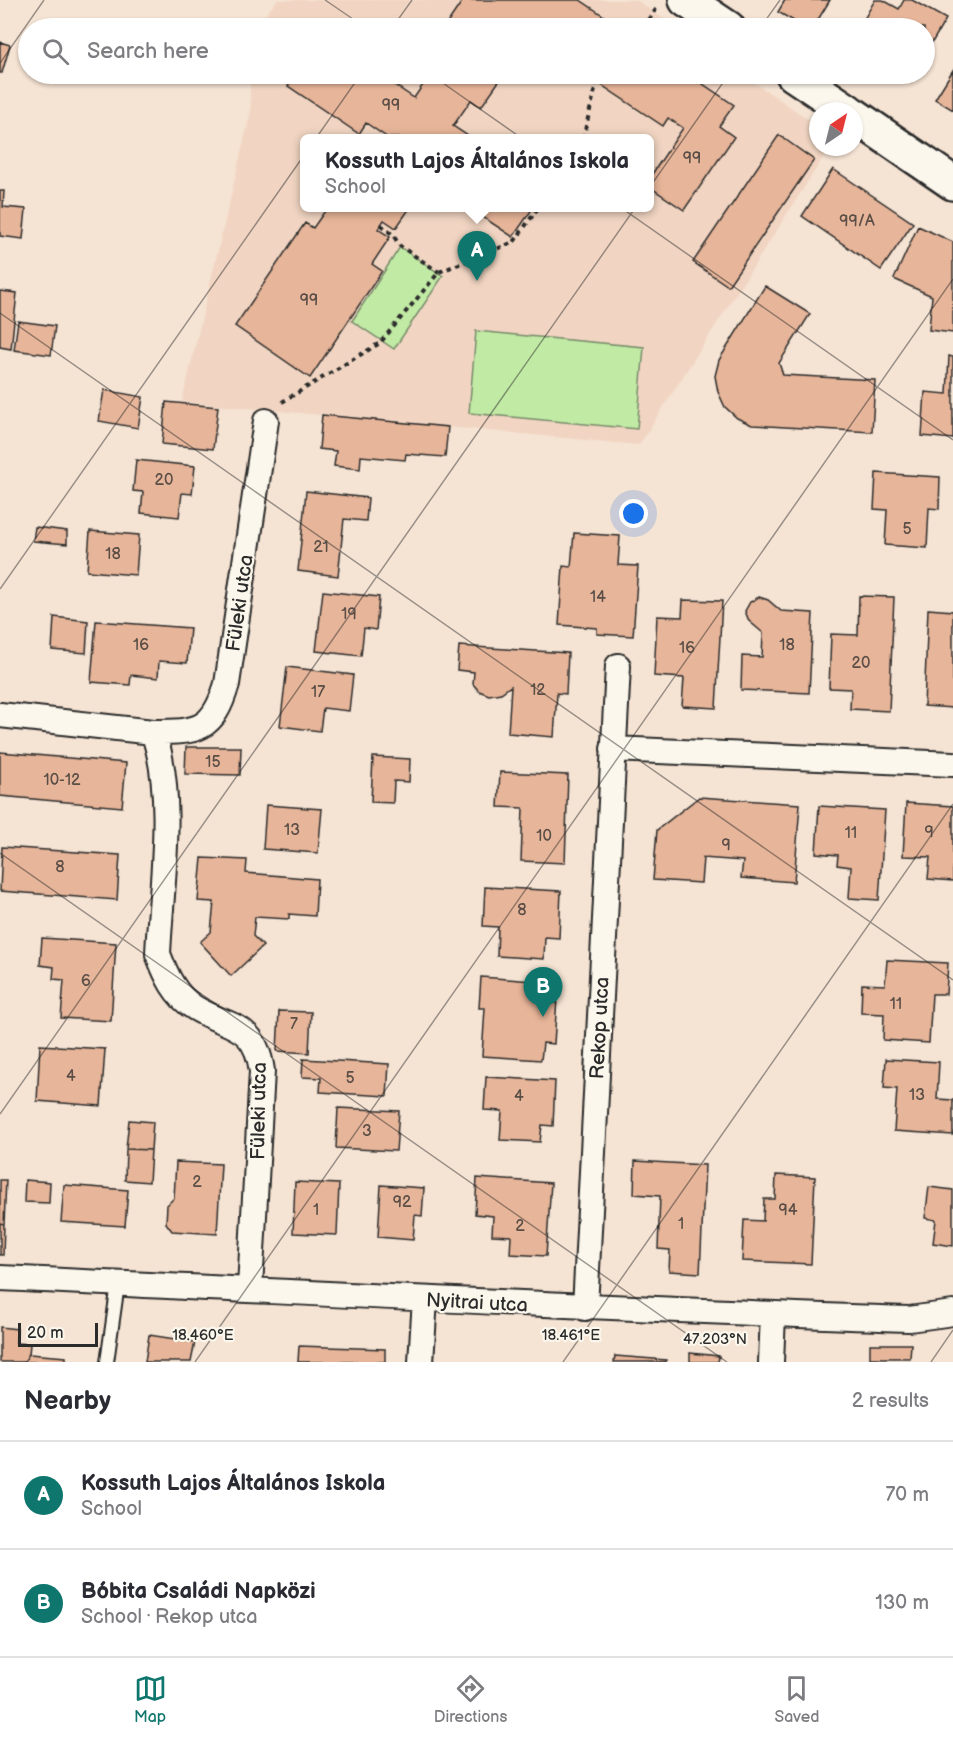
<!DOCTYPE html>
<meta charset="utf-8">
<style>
body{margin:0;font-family:"Balsamiq Sans",sans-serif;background:#f7f7f7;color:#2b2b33}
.compass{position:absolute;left:809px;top:102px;width:54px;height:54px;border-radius:50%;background:#fff;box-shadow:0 2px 4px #0004;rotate:35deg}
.scale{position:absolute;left:18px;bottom:15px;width:80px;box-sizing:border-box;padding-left:6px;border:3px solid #2b2b2b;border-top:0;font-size:16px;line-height:21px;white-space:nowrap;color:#2b2b2b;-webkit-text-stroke:4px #fbf7ec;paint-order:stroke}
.you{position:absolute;left:634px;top:514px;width:21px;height:21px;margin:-15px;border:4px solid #fff;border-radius:50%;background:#1a73e8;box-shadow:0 0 0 9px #1a73e833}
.badge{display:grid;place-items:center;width:39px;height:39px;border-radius:50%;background:#0f766e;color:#fff;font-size:20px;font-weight:700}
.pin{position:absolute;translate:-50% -50px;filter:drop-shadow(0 2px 3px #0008)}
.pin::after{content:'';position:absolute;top:32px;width:21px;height:18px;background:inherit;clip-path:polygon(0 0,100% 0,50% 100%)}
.popup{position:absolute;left:300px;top:134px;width:354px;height:78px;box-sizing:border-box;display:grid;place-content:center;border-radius:9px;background:#fff;filter:drop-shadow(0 2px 4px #0005);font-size:20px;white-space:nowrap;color:#7c7c81}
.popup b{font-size:22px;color:#2b2b33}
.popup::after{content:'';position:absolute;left:50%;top:100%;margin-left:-12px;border:12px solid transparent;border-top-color:#fff}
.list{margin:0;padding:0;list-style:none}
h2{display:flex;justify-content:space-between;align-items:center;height:78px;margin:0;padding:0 24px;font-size:26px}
h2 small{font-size:20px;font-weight:400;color:#7c7c81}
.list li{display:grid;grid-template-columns:39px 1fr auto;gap:18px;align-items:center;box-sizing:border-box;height:108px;padding:0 24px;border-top:2px solid #e1e1e2}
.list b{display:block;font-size:22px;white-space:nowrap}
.list p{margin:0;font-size:20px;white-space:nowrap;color:#7c7c81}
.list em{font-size:20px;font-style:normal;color:#7c7c81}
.icon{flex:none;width:33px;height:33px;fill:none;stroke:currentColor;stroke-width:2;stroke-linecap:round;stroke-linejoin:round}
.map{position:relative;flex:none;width:953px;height:1362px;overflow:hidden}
.search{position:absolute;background:#fff;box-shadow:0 2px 4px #0004;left:18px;right:18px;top:18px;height:66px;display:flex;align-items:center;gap:15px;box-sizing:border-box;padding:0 21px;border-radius:33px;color:#7c7c81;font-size:22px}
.sheet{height:294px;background:#fff}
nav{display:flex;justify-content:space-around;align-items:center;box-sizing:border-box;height:84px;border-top:2px solid #e1e1e2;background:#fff;font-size:16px;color:#7c7c81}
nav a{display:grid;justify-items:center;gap:3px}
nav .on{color:#0f766e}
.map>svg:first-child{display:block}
.built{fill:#f1d5c2;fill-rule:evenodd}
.green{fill:#c1eaa5;stroke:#768a68;stroke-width:1.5}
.building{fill:#e7b599;stroke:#2b2b2b;stroke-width:1.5}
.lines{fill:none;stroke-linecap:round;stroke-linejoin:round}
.lane-casing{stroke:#2b2b2b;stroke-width:16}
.street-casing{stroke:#2b2b2b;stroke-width:28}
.secondary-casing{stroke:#2b2b2b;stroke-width:38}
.path{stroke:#2b2b2b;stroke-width:4;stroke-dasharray:4.5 4.5;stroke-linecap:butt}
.lane{stroke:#fbf7ec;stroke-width:12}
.street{stroke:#fbf7ec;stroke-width:24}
.secondary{stroke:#fbf7ec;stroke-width:33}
.ticks{fill:none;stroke:#2b2b2b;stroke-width:1.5;stroke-opacity:0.45}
.labels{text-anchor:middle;stroke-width:4.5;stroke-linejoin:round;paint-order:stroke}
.number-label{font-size:16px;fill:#5a4e46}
.street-label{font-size:20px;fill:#2b2b2b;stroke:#fbf7ec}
.ticks-label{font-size:15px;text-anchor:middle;fill:#2b2b2b;stroke:#fbf7ec;stroke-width:4.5;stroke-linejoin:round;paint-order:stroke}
</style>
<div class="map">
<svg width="953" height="1362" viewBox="0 0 953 1362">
<rect width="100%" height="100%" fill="#f5e3d3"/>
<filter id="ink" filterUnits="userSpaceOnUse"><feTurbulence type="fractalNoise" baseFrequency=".0167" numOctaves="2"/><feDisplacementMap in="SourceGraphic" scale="12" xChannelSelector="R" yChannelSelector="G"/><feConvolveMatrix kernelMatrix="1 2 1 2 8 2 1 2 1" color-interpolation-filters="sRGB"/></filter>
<g filter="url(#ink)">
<!-- built -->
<path class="built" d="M277,0H636L677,28H256Z
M249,74H742L818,126V147H830L639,445L182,402L251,111ZM304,138H650V208H304Z"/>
<!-- green -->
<path class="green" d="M400,247L443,276L394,349L352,321Z
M476,331L644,347L637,429L469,413Z"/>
<!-- building -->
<path class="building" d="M463,0H580L622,28H444Z
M785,0H830L813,28H806L778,12Z
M875,0H883L899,9L904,0H912L946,19L924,56V28H859Z
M0,42L10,45L2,73H0Z
M953,70V110L935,99Z
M297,74H395L390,82L414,98L429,76L426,74H504L481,107L471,100L453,126L471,138H388L366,123L359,134L288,86Z
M585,74H688L734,105L719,126L734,137L684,210L650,187V177L683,128L668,118L663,126Z
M896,74H914L910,82Z
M779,135L814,160L728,286L693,262Z
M833,169L913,223L881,270L802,216Z
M0,191H4L3,207L26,209L23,239L0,236Z
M327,208H410L396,228L384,220L378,229L390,237L372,264L382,271L310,378L235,326L305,223L313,228Z
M469,208H533L513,237Z
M918,226L953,242V333L929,330L932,296L894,279Z
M765,286L810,314L779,363L783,375L875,380L872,432L752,425L737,418L725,407L718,392L715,376L719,360Z
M0,291L17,293L11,349L0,347Z
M18,321L55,326L51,355L14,350Z
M949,356L953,357V439L922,436L925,392L947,394Z
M104,390L143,397L138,428L99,421Z
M166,402L218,407L213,449L162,444Z
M322,415L448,427L445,457L406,454L405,460L361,456L360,469L334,466L336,451L319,449Z
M136,460L195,466L192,494L182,493L179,517L141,513L143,492L133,491Z
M876,473L940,477L939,509L929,508L927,548L885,545L887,510L874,509Z
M306,491L368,498L366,521L344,519L338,576L298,571Z
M35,527L67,531V544L33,541Z
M90,531L139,535L136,575L87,571Z
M574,533L620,536L618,565L638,566L633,636L597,634V628L559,625L563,566L571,567Z
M323,591L379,597L376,630L364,628L361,656L316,651Z
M859,596L894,597L889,711L850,709L851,689L829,688L831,634L858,635Z
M759,597L768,600L781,611L813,613L809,693L741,690L742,656L762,657L763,633L749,621L745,611L750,602Z
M683,600L722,601L716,708L682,706L684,678L654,676L657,616L682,617Z
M928,609L953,611V708L924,706Z
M54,617L88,621L86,653L52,650Z
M96,621L190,628L187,663L159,661L158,678L131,675L130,685L91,682Z
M459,646L568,653L566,694L557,693L554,737L508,733L511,686L501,693L489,695L479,691L473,684L474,672L457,670Z
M287,667L353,675L349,711L323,708L320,731L280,726Z
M186,747H241L240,775L185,774Z
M0,752L126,763L122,807L0,796Z
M373,757L410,759L409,782L394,781L393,803L371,802Z
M500,772L568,775L565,863L521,861L523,808L498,807Z
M699,797L800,804L794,882L741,878L743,861L703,858L701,883L653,880L657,830Z
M906,803L953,806V881L928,879L930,857L903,856Z
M266,805L322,809L318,853L263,849Z
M819,806L885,810L879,900L849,898L851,867L837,865L838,855L816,853Z
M2,847L120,855L117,900L0,891Z
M202,858L247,860L246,873L317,879L315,916L289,914V919L255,917L253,936L263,946L231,976L200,942L211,932L214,902L198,901Z
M485,887L561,891L559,938L545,937L544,959L497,956L498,927L483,926Z
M42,938L116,943L111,1021L61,1018L64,980L53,979L54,967L40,965Z
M887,960L948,963L946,994H932L929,1043L883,1040L884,1014L861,1013L862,984L885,985Z
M481,977L558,983L554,1044L543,1043L541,1060L482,1056L485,1008H479Z
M279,1011L311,1012L309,1053L277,1051Z
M40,1045L105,1049L101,1106L37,1101Z
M303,1059L389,1064L387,1096L320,1092L321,1078L302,1077Z
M886,1059L939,1062L937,1099L953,1100V1135L894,1131L897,1089L884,1088Z
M486,1077L555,1081L553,1126L542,1125L540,1142L500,1140L502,1111L484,1110Z
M338,1108L399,1111L396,1151L336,1148Z
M129,1120L153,1122L151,1150L126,1149Z
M126,1149L151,1150L149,1182L125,1180Z
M635,1161L705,1165L700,1273L669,1271L670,1250L658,1249L660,1196L634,1194Z
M176,1162L221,1164L217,1234L172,1231L166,1223L167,1205L174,1198Z
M776,1175L815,1177L811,1264L742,1261L744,1220L763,1221L764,1199H775Z
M477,1178L551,1183L546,1256L510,1254L511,1236L492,1235L493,1216L475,1214Z
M0,1180H6L4,1224L0,1223Z
M25,1180L50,1182L49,1203L24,1202Z
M295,1182L339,1184L337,1235L293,1233Z
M64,1185L128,1190L125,1226L61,1222Z
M381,1185L424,1188L422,1216L415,1215L413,1240L378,1237Z
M929,1187L953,1190V1246L933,1243L936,1220L925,1218Z
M0,1223L4,1224L3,1255H0Z
M0,1327L17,1329L16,1343L30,1344L29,1354L24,1362H0Z
M149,1335L195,1342L191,1362H145Z
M870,1344H911L910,1358H870Z
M299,1346L385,1349V1362H298Z
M690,1353L719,1356L718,1362H690Z
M29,1354L66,1357V1362H24Z
M615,1356L666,1360V1362H614Z"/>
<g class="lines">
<!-- lane casing -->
<g class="lane-casing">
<path id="lane" d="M107,1362L118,1284"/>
</g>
<!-- street casing -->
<g class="street-casing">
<path id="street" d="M0,715L153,732C176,795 161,886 158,954C166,975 175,996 195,1008C230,1029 255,1022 262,1071L250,1288
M153,732C198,732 213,731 227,684L266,421
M613,749L953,764
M0,1278C303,1292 606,1309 909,1319L953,1313
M585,1308L618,666
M421,1362L425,1299
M771,1362L773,1314"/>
</g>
<!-- secondary casing -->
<g class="secondary-casing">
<path id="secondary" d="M686,0L728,28
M793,74L848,111
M854,115L953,183"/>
</g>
<!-- path -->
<path class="path" d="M644,28L658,6
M583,138L597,82
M381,225L393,235L400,246L439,272
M282,402L380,343L439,272L514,242L538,208"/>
<!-- lane -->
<use href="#lane" class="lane"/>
<!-- street -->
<use href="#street" class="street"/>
<!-- secondary -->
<use href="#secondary" class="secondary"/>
</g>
</g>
<!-- ticks -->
<path class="ticks" d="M325,0L366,28M392,28L412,0M760,28L780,0M0,63L44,0M430,74L953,440M0,313L953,980M0,589L361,74M0,853L727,1362M0,1114L729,74M195,1362L953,279M563,1362L953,804M931,1362L953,1330"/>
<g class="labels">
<!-- number labels -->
<g class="number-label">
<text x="391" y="110">99</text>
<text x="692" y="163">99</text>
<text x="857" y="226">99/A</text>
<text x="309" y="305">99</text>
<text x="164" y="485">20</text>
<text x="907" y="534">5</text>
<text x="321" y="552">21</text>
<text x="113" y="559">18</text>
<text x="598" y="602">14</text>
<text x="349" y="619">19</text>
<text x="141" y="650">16</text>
<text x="787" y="650">18</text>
<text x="687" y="653">16</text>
<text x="861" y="668">20</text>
<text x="538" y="695">12</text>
<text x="318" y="697">17</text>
<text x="213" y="767">15</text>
<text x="62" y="785">10-12</text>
<text x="292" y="835">13</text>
<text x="929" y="837">9</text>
<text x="851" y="838">11</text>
<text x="544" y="841">10</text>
<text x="726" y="850">9</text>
<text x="60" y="872">8</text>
<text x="522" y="915">8</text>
<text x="86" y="986">6</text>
<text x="896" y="1009">11</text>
<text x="294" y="1029">7</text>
<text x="71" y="1081">4</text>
<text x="350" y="1083">5</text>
<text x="917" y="1100">13</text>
<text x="519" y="1101">4</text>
<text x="367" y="1136">3</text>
<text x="197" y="1187">2</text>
<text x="402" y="1207">92</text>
<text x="316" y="1215">1</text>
<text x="788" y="1215">94</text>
<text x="681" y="1229">1</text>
<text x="520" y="1231">2</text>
</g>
<!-- street labels -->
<g class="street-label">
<text transform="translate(239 603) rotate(-82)" y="7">Füleki utca</text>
<text transform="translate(599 1028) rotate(-87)" y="7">Rekop utca</text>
<text transform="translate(258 1111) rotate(-89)" y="7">Füleki utca</text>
<text transform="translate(477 1302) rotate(3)" y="7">Nyitrai utca</text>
</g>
</g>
<g class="ticks-label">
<text x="203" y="1340">18.460°E</text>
<text x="571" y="1340">18.461°E</text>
<text x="715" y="1344">47.203°N</text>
</g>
</svg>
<svg class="compass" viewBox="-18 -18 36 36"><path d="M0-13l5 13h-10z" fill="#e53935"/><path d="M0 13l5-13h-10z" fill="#7c7c81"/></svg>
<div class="scale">20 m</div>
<div class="you"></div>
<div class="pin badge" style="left:477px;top:281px">A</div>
<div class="popup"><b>Kossuth Lajos Általános Iskola</b>School</div>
<div class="pin badge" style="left:543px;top:1017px">B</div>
<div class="search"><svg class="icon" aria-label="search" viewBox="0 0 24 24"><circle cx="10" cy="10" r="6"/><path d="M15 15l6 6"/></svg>Search here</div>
</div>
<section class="sheet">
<h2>Nearby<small>2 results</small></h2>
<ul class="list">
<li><span class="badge">A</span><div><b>Kossuth Lajos Általános Iskola</b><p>School</p></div><em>70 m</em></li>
<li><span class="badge">B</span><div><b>Bóbita Családi Napközi</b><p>School · Rekop utca</p></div><em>130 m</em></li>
</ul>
</section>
<nav>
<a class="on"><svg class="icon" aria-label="map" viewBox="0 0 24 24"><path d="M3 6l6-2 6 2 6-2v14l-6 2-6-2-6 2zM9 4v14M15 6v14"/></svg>Map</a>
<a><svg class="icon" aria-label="directions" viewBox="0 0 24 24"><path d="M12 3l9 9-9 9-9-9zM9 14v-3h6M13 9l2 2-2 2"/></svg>Directions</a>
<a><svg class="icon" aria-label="saved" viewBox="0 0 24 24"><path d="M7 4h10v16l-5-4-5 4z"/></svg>Saved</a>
</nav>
